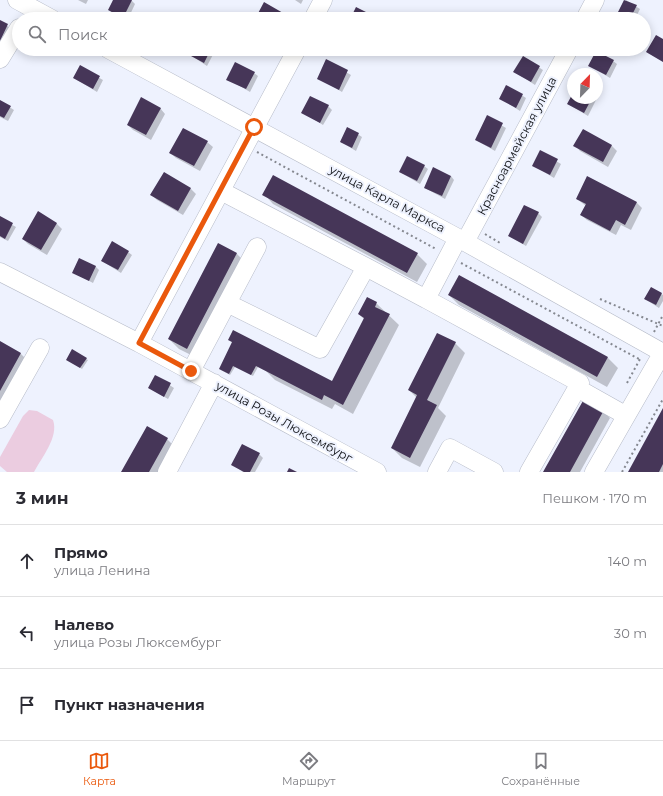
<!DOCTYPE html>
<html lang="ru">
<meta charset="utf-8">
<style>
body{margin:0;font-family:Montserrat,sans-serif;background:#f2f2f3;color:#2b2b33}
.compass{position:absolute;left:567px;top:68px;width:36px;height:36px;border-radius:50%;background:#fff;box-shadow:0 2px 10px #0003;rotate:23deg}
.stop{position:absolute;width:12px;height:12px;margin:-9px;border:3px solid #ea580c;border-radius:50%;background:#fff}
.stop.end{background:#ea580c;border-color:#fff;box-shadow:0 1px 4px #0008}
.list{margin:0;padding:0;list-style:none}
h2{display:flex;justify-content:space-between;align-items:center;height:52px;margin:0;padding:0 16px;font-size:17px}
h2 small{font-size:13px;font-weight:400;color:#7c7c81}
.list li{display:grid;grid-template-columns:26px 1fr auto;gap:12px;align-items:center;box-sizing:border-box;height:72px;padding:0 16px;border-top:1px solid #e1e1e2}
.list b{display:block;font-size:15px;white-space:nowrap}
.list p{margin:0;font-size:13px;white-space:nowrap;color:#7c7c81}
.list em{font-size:13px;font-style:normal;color:#7c7c81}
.icon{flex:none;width:22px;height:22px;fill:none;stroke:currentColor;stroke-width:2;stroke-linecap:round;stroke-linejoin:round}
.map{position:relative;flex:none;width:663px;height:472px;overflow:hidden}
.search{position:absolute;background:#fff;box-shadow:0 2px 10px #0003;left:12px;right:12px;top:12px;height:44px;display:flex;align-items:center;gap:10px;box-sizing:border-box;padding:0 14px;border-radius:22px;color:#7c7c81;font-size:15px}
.sheet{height:268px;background:#fff}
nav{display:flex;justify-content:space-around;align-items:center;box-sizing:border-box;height:56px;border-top:1px solid #e1e1e2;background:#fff;font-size:11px;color:#7c7c81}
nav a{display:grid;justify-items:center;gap:2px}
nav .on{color:#ea580c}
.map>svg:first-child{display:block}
.green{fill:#ebcce0}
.shadow{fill:#0003}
.building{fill:#463658}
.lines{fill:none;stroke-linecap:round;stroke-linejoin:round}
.minor-casing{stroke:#b6bbc8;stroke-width:19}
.path{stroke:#858890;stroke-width:2;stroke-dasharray:2 3;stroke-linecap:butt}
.minor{stroke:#fff;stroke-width:18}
.route{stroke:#ea580c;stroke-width:5}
.labels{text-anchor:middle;stroke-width:4;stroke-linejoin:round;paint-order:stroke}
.street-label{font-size:12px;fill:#0e1014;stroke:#eef2fe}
</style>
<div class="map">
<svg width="663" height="472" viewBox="0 0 663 472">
<rect width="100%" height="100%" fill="#eef2fe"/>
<!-- green -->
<path class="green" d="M29,410L37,411L53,420C59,437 42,457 34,472H7L0,466V457L23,416Z"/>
<!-- shadow -->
<path class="shadow" d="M78,0H88L86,4Z
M114,0H131L135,4L128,19H123L109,10Z
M295,0H303L301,4Z
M626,0L640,9L635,19H626L618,13Z
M370,15L373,19H351Z
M0,21L13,30L0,53Z
M196,49H216L207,66L192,56Z
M343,49H360L357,56Z
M546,49H553L551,52Z
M523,57L543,70L535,85L515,72Z
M327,61L351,75L342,92L318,78Z
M613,61L617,64L610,78L590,66Z
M80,67L103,80L97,92L74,78Z
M254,73L258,76L250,92L228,79Z
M507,86L526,98L520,111L500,98Z
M573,95V98H594L596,100L588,116L568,104Z
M0,101L14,110L8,121L0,117Z
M328,106L332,110L323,125L302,112Z
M160,108L165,114L151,140L133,130L128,125Z
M487,117L506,128L495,151L476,140Z
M348,128L362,137L356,151L341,142Z
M583,130L612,146L617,151L608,167L580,151L575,145Z
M207,142L213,147L200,171L176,158L170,153Z
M541,152L561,164L554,178L534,166Z
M424,166L428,169L420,184L400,172Z
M451,176L454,180L445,199L425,188Z
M588,177L637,203L642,208L631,230L621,225L616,235L587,220L581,215L586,206L577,199Z
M191,189L196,194L183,215L157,200L152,195Z
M264,194L417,254L427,264L417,282L273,204Z
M38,213L57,224L62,229L47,255L28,244L23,239Z
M538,213L542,217L526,246L509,236Z
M0,218L16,227L8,241L0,237Z
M219,245L237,254L247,264L197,358L179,349L169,339Z
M128,252L132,255L121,273L102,261Z
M95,266L99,270L93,283L74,273Z
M459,276L608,358L618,368L607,387L459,305L449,295Z
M651,288L663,295V301L659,308L645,299Z
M376,303L399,325L353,414L335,404L332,409L275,380L266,371L258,367L253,376L235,367L230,375L221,370L233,343L229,340L332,382L365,320L359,314Z
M0,343L21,354L31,364L0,418Z
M455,343L465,353L438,408L446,416L420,467L402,458L392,448L417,398L409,390Z
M86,359L88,360L82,369L69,361Z
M156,376L174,388L168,399L149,388Z
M603,411L610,418L580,472H544Z
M663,411V472H630Z
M167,439L174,446L159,472H122Z
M259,454L263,458L255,472H243L232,464Z"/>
<!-- building -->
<path class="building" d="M113,0H132L123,18L108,10Z
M624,0L637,5L630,19L617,14Z
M264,2L290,17L288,19H255Z
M356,7L370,14L368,19H350Z
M0,20L8,24L0,41Z
M656,35L663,39V62L646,52Z
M195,49H211L204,63L191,56Z
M345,49H355L353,53Z
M596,51L614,60L606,75L588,66Z
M523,56L540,66L531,82L513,72Z
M326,59L348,70L339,90L317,79Z
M235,62L255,72L246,89L226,80Z
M80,65L100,76L93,89L73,78Z
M506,85L523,94L516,108L499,99Z
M573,93V98H592L584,113L567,104Z
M310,96L329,105L320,123L301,113Z
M141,97L161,108L146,135L127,125Z
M0,100L11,106L4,118L0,116Z
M487,115L503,123L491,148L475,140Z
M347,127L359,133L352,148L340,142Z
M183,128L208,141L194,166L169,153Z
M583,129L612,145L603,162L573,146Z
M540,150L558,159L550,175L532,166Z
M407,156L425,165L417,181L399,172Z
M433,167L451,176L442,196L424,188Z
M164,172L191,188L178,211L150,195Z
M273,175L418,253L407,273L262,195Z
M587,176L637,202L625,225L616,220L610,231L580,215L586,204L576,199Z
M524,205L539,212L523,244L508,236Z
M38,211L57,223L41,250L22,239Z
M0,216L13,223L5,239L0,236Z
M112,241L129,251L118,270L101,261Z
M218,243L237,253L187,349L168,339Z
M79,258L96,266L89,281L72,273Z
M459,275L608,357L597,377L448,295Z
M651,287L662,293L656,305L644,299Z
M367,297L377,302L375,307L390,314L343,405L324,395L322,400L256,366L251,375L233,366L229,374L219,369L232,342L228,340L233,330L332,381L364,318L358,314Z
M437,333L456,342L427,400L437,405L410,458L391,448L417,395L408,390Z
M0,341L21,353L0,391Z
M72,349L87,358L80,368L66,360Z
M155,375L171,383L164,397L148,388Z
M584,399L604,410L570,472H543Z
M663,408V464L659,472H628Z
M147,426L168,438L149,472H121Z
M242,444L260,453L250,472H244L231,465Z
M289,468L297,472H287Z"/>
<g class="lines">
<!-- minor casing -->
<g class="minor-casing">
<path id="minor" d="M17,0L52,19
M313,19L323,0
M585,19L595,0
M108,49L458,238L663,353
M0,59L19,28
M221,191L366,267
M465,242L569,49
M0,272L139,343L377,472
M426,299L580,383L529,472
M227,303L320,349L366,267L426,299L458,238
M139,343L297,49
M191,371L257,247
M577,388L625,415
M0,419L40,348
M167,472L214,383
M437,472L450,448L494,472
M594,472L663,352"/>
</g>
<!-- path -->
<path class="path" d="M257,152L436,249
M485,234L500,243
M461,263L639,359
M600,299L663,326
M654,332L663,315
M627,383L640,359
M622,472L663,399"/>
<!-- minor -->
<use href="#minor" class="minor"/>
</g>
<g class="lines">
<!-- route -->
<path class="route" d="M191,371L139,343L254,127"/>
</g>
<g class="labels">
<!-- street labels -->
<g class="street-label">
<text transform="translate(517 146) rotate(-62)" y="4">Красноармейская улица</text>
<text transform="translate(387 199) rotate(28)" y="4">улица Карла Маркса</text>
<text transform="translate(284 422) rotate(29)" y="4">улица Розы Люксембург</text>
</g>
</g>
</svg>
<svg class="compass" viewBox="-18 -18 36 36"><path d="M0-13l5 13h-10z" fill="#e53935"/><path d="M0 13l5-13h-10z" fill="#7c7c81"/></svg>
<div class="stop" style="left:254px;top:127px"></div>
<div class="stop end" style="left:191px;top:371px"></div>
<div class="search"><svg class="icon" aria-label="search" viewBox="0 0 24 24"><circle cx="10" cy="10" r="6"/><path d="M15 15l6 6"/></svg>Поиск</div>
</div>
<section class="sheet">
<h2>3 мин<small>Пешком · 170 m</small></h2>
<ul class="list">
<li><svg class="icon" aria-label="ahead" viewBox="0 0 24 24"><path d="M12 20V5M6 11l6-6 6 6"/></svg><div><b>Прямо</b><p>улица Ленина</p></div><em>140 m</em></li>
<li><svg class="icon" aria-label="left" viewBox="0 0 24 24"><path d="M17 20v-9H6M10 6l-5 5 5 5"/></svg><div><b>Налево</b><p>улица Розы Люксембург</p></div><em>30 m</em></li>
<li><svg class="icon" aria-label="arrive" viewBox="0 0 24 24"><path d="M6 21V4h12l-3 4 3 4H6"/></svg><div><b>Пункт назначения</b></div></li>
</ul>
</section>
<nav>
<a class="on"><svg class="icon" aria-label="map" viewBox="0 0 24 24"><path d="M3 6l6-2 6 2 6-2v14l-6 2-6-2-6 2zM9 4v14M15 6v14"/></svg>Карта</a>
<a><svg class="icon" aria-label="directions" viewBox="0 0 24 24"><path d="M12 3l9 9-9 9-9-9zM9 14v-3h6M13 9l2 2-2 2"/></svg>Маршрут</a>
<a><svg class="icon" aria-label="saved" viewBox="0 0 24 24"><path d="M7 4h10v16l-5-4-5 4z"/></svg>Сохранённые</a>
</nav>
